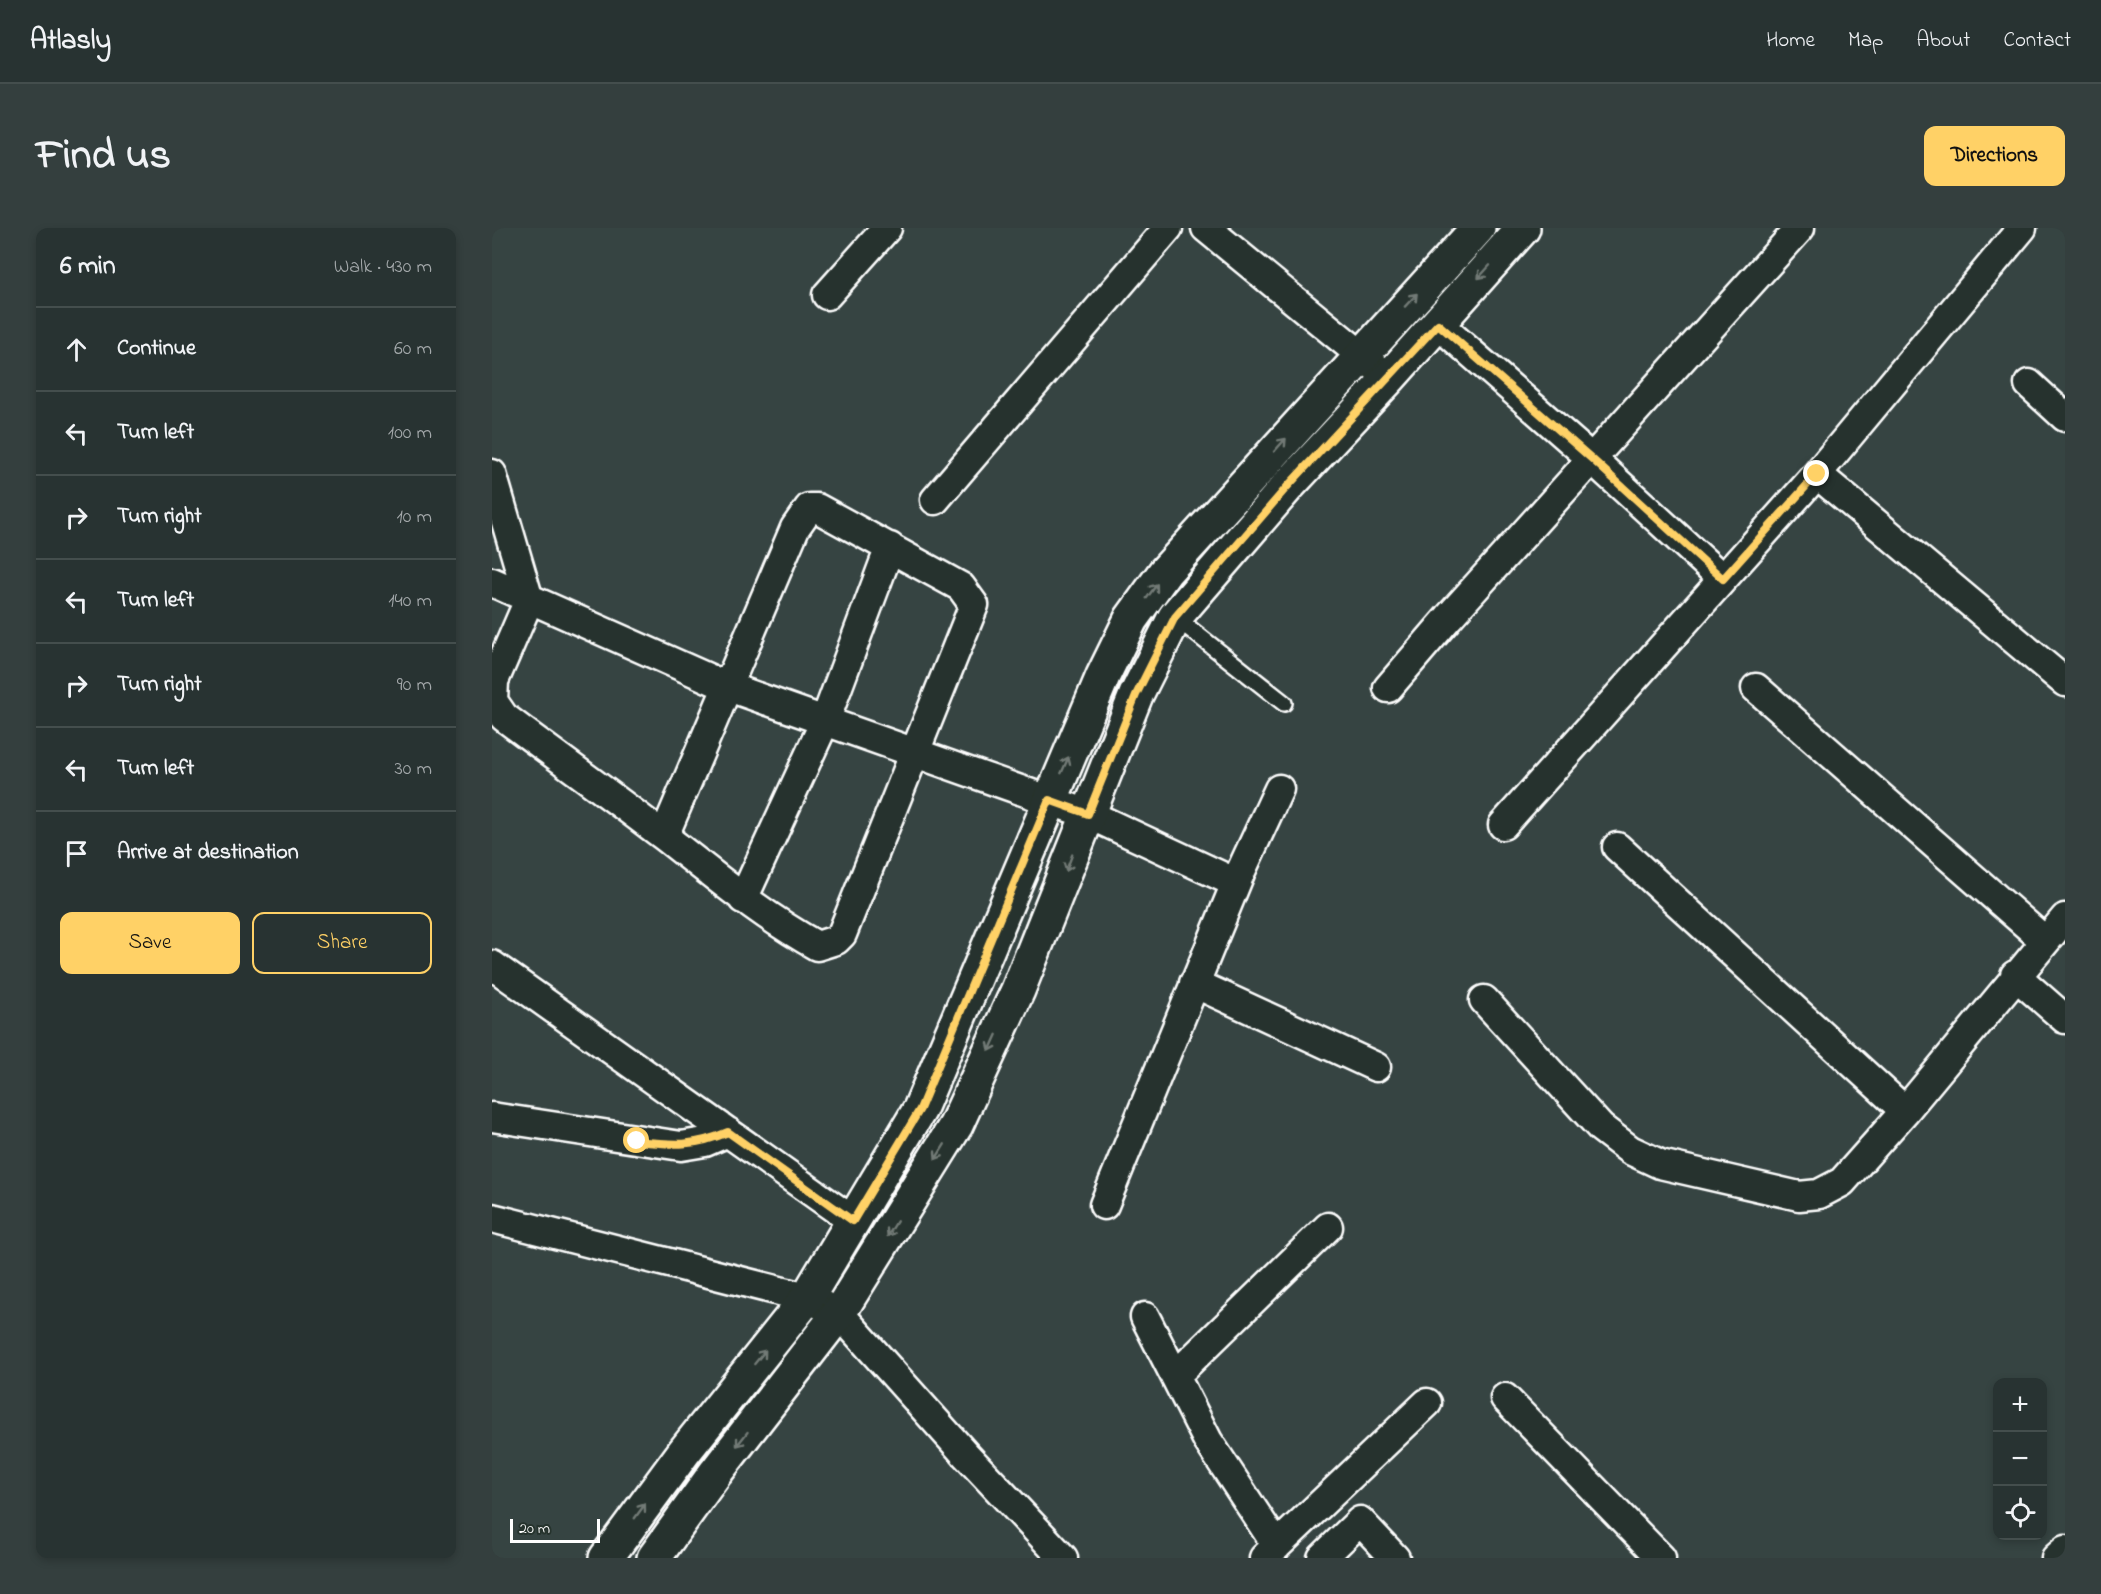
<!DOCTYPE html>
<meta charset="utf-8">
<style>
body{margin:0;font-family:"Indie Flower",sans-serif;background:#343f3e;color:#f1f3f6}
.controls{position:absolute;right:18px;bottom:18px;display:grid;overflow:hidden;border-radius:12px;box-shadow:0 3px 9px #0003}
.controls button{width:54px;height:54px;display:grid;place-items:center;padding:0;border:0;border-bottom:2px solid #444e4d;background:#283332;color:#f1f3f6;font:30px sans-serif}
.scale{position:absolute;left:18px;bottom:15px;width:90px;box-sizing:border-box;padding-left:6px;border:3px solid #fff;border-top:0;font-size:16px;line-height:21px;white-space:nowrap;color:#fff;-webkit-text-stroke:4px #26332d;paint-order:stroke}
.stop{position:absolute;width:18px;height:18px;margin:-14px;border:4px solid #ffd166;border-radius:50%;background:#fff}
.stop.end{background:#ffd166;border-color:#fff;box-shadow:0 2px 6px #0008}
.list{margin:0;padding:0;list-style:none}
h2{display:flex;justify-content:space-between;align-items:center;height:78px;margin:0;padding:0 24px;font-size:26px}
h2 small{font-size:20px;font-weight:400;color:#a5aaac}
.list li{display:grid;grid-template-columns:39px 1fr auto;gap:18px;align-items:center;box-sizing:border-box;height:84px;padding:0 24px;border-top:2px solid #444e4d}
.list b{display:block;font-size:22px;white-space:nowrap}
.list em{font-size:20px;font-style:normal;color:#a5aaac}
.actions{display:flex;gap:12px;padding:18px 24px}
.actions a{flex:1;padding:14px 0;border:2px solid #ffd166;border-radius:12px;text-align:center;font-size:21px;color:#ffd166}
.actions .main{background:#ffd166;color:#111}
.icon{flex:none;width:33px;height:33px;fill:none;stroke:currentColor;stroke-width:2;stroke-linecap:round;stroke-linejoin:round}
.map{position:relative;flex:none;width:1573px;height:1330px;overflow:hidden;border-radius:12px}
header{display:flex;align-items:center;gap:36px;box-sizing:border-box;height:84px;padding:0 30px;background:#283332;border-bottom:2px solid #444e4d}
header strong{font-size:28px}
nav{display:flex;gap:33px;margin-inline-start:auto;font-size:21px}
.intro{display:flex;align-items:center;justify-content:space-between;box-sizing:border-box;height:144px;padding:0 36px}
h1{margin:0;font-size:42px}
.button{padding:15px 27px;border-radius:12px;background:#ffd166;color:#111;font-size:21px;font-weight:700}
main{display:flex;gap:36px;padding:0 36px}
aside{flex:1;background:#283332;border-radius:12px;box-shadow:0 3px 9px #0003}
.map>svg:first-child{display:block}
.lines{fill:none;stroke-linecap:round;stroke-linejoin:round}
.service-casing{stroke:#fff;stroke-width:20}
.minor-casing{stroke:#fff;stroke-width:33}
.tertiary-casing{stroke:#fff;stroke-width:38}
.service{stroke:#26332d;stroke-width:15}
.minor{stroke:#26332d;stroke-width:28}
.tertiary{stroke:#26332d;stroke-width:33}
.oneway{stroke:#727a76}
.route{stroke:#ffd166;stroke-width:8}
</style>
<header>
<strong>Atlasly</strong>
<nav><a>Home</a><a>Map</a><a>About</a><a>Contact</a></nav>
</header>
<div class="intro"><h1>Find us</h1><a class="button">Directions</a></div>
<main>
<aside>
<h2>6 min<small>Walk · 430 m</small></h2>
<ul class="list">
<li><svg class="icon" aria-label="ahead" viewBox="0 0 24 24"><path d="M12 20V5M6 11l6-6 6 6"/></svg><div><b>Continue</b></div><em>60 m</em></li>
<li><svg class="icon" aria-label="left" viewBox="0 0 24 24"><path d="M17 20v-9H6M10 6l-5 5 5 5"/></svg><div><b>Turn left</b></div><em>100 m</em></li>
<li><svg class="icon" aria-label="right" viewBox="0 0 24 24"><path d="M7 20v-9h11M14 6l5 5-5 5"/></svg><div><b>Turn right</b></div><em>10 m</em></li>
<li><svg class="icon" aria-label="left" viewBox="0 0 24 24"><path d="M17 20v-9H6M10 6l-5 5 5 5"/></svg><div><b>Turn left</b></div><em>140 m</em></li>
<li><svg class="icon" aria-label="right" viewBox="0 0 24 24"><path d="M7 20v-9h11M14 6l5 5-5 5"/></svg><div><b>Turn right</b></div><em>90 m</em></li>
<li><svg class="icon" aria-label="left" viewBox="0 0 24 24"><path d="M17 20v-9H6M10 6l-5 5 5 5"/></svg><div><b>Turn left</b></div><em>30 m</em></li>
<li><svg class="icon" aria-label="arrive" viewBox="0 0 24 24"><path d="M6 21V4h12l-3 4 3 4H6"/></svg><div><b>Arrive at destination</b></div></li>
</ul>
<div class="actions"><a class="main">Save</a><a>Share</a></div>
</aside>
<div class="map">
<svg width="1573" height="1330" viewBox="0 0 1573 1330">
<rect width="100%" height="100%" fill="#364442"/>
<filter id="ink" filterUnits="userSpaceOnUse"><feTurbulence type="fractalNoise" baseFrequency=".0167" numOctaves="2"/><feDisplacementMap in="SourceGraphic" scale="12" xChannelSelector="R" yChannelSelector="G"/><feConvolveMatrix kernelMatrix="1 2 1 2 8 2 1 2 1" color-interpolation-filters="sRGB"/></filter>
<g filter="url(#ink)">
<g class="lines">
<!-- service casing -->
<g class="service-casing">
<path id="service" d="M683,389L792,475"/>
</g>
<!-- minor casing -->
<g class="minor-casing">
<path id="minor" d="M714,0L897,150
M1530,0L1325,246L1573,454
M335,67L395,0
M946,96L1100,231L1231,351
M1537,156L1573,189
M0,246L37,372L2,453L1,473L12,489C65,529 120,568 173,609C223,648 269,687 325,718L344,712L350,706L482,377L469,359L325,280H317L303,300L172,608
M443,272L676,0
M0,354L234,458L596,586L744,655
M896,460L957,389L1308,0
M1264,460L1552,712
M1011,597L1325,246
M1125,619L1413,883
M251,671L333,493L398,319
M0,737L361,993
M1523,747L1573,791
M702,755L884,839
M992,772L1109,900L1138,922L1168,936L1307,968L1327,966L1350,954L1413,883L1573,690
M0,889L189,918L213,914L236,904
M612,977L749,643L787,561
M0,990L315,1070L347,1085L474,1227L571,1330
M653,1089L716,1213L785,1318
M683,1148L836,999
M1013,1170L1169,1330
M772,1330L935,1175
M830,1330L868,1293L903,1330
M1564,1330L1573,1322"/>
</g>
<!-- tertiary casing -->
<g class="tertiary-casing">
<path id="tertiary" d="M114,1330L192,1224L315,1070L428,881L611,448L639,391L673,344L986,0
M162,1330L224,1244L347,1085L464,897L526,762L644,467L683,389L795,259L897,150L1031,0"/>
</g>
<!-- service -->
<use href="#service" class="service"/>
<!-- minor -->
<use href="#minor" class="minor"/>
<!-- tertiary -->
<use href="#tertiary" class="tertiary"/>
</g>
<!-- one-way arrows -->
<defs><path id="oneway-shaft" d="M-6 0H5M1.5-3L5.5 0L1.5 3" fill="none" stroke-width="1.6" stroke-linecap="round" stroke-linejoin="round" transform="scale(1.5)"/></defs>
<g class="oneway">
<use href="#oneway-shaft" transform="translate(992 44) rotate(132)"/>
<use href="#oneway-shaft" transform="translate(919 72) rotate(-47)"/>
<use href="#oneway-shaft" transform="translate(788 217) rotate(-48)"/>
<use href="#oneway-shaft" transform="translate(660 363) rotate(-54)"/>
<use href="#oneway-shaft" transform="translate(573 537) rotate(-66)"/>
<use href="#oneway-shaft" transform="translate(577 635) rotate(111)"/>
<use href="#oneway-shaft" transform="translate(501 815) rotate(114)"/>
<use href="#oneway-shaft" transform="translate(448 924) rotate(122)"/>
<use href="#oneway-shaft" transform="translate(400 1001) rotate(122)"/>
<use href="#oneway-shaft" transform="translate(268 1129) rotate(-51)"/>
<use href="#oneway-shaft" transform="translate(250 1211) rotate(128)"/>
<use href="#oneway-shaft" transform="translate(148 1283) rotate(-54)"/>
</g>
</g>
<g class="lines" filter="url(#ink)">
<!-- route -->
<path class="route" d="M145,913C182,917 202,919 236,904L361,993L428,881L557,572L596,586L644,467L683,389L795,259L946,96L1100,231L1231,351L1325,246"/>
</g>
</svg>
<div class="controls">
<button>+</button>
<button>−</button>
<button><svg class="icon" aria-label="locate" viewBox="0 0 24 24"><circle cx="12" cy="12" r="6"/><path d="M12 2v4M12 18v4M2 12h4M18 12h4"/></svg></button>
</div>
<div class="scale">20 m</div>
<div class="stop" style="left:145px;top:913px"></div>
<div class="stop end" style="left:1325px;top:246px"></div>
</div>
</main>
